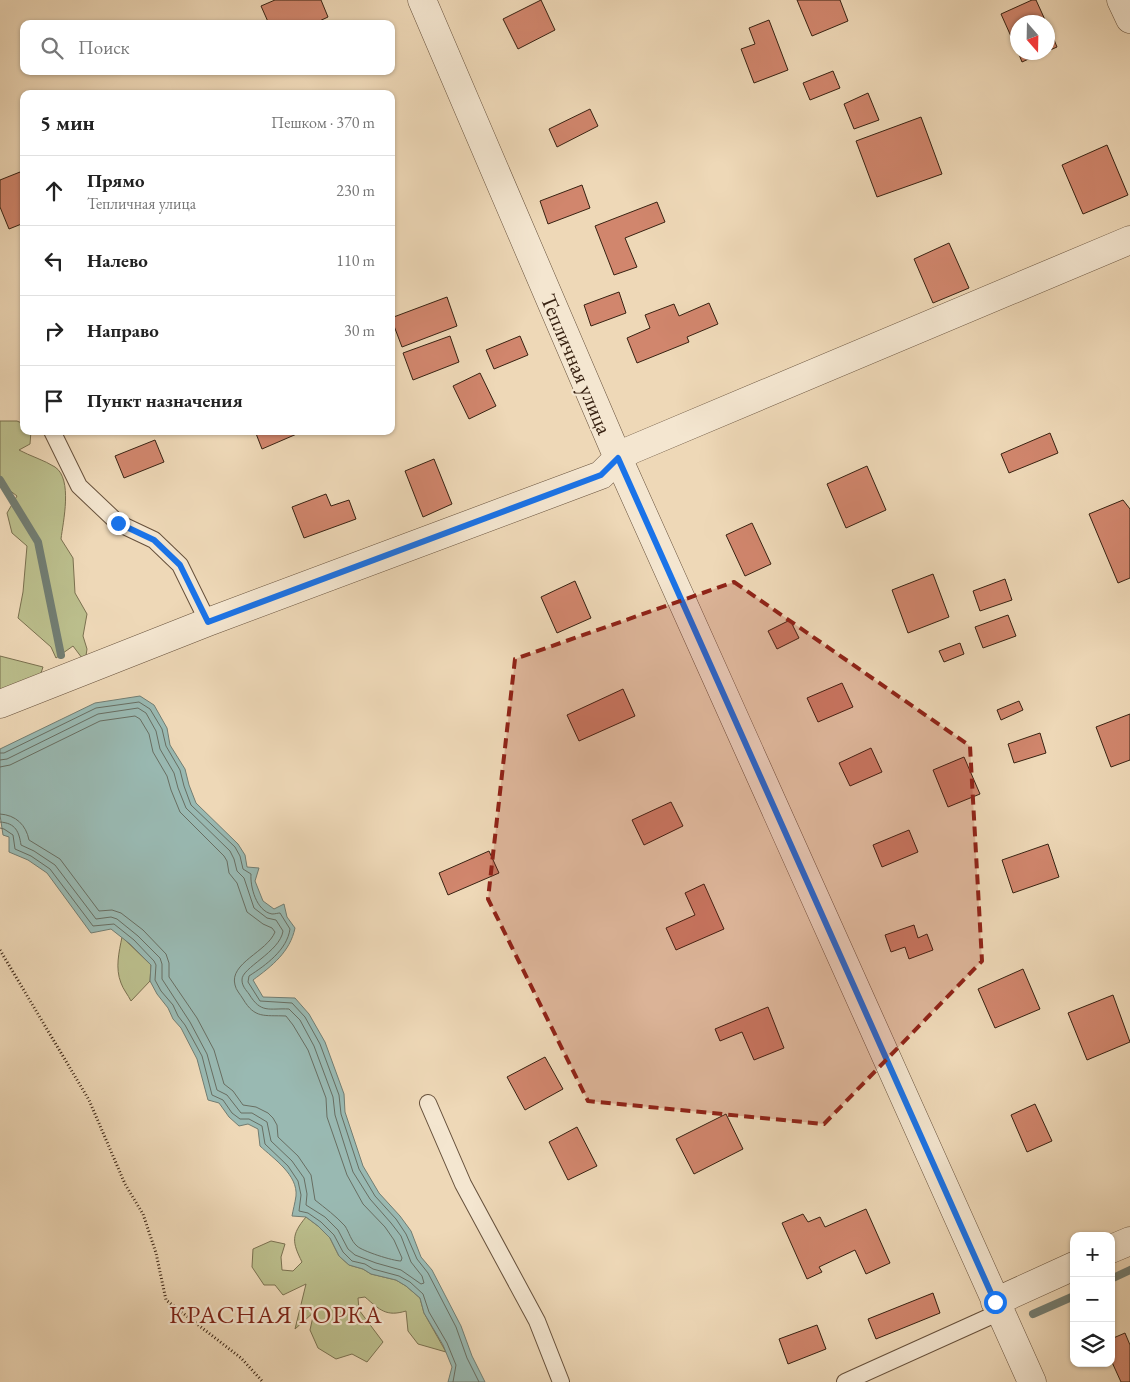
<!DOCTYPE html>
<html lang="ru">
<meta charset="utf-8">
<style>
body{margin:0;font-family:"EB Garamond",serif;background:#f6f6f6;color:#222}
.controls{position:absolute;right:15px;bottom:15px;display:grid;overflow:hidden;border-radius:10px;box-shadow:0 1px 4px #0004}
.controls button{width:45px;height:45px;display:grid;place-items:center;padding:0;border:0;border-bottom:1px solid #e0e0e0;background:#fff;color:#222;font:25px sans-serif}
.compass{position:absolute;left:1010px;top:15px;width:45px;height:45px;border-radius:50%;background:#fff;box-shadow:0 1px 4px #0004;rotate:160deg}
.stop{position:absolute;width:15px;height:15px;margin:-11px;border:4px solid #1a73e8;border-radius:50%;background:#fff}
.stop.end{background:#1a73e8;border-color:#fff;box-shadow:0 1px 5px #0008}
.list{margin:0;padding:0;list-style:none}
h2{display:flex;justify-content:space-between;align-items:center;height:65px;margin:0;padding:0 20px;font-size:21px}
h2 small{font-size:16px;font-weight:400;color:#767676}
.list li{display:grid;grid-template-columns:32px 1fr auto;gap:15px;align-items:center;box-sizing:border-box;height:70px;padding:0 20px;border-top:1px solid #e0e0e0}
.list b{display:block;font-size:19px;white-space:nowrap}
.list p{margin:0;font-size:16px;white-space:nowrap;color:#767676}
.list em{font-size:16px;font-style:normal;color:#767676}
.icon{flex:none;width:28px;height:28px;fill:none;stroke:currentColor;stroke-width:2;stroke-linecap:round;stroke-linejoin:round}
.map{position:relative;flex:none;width:1130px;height:1382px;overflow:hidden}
.search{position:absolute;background:#fff;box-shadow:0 1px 4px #0004;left:20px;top:20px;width:375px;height:55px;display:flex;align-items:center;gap:12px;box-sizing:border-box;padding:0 18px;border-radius:10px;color:#767676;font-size:19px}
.panel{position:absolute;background:#fff;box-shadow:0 1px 4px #0004;left:20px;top:90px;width:375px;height:345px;border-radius:10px}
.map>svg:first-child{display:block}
.green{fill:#bbbe8c;stroke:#7a704f}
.water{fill:#99b9b2;stroke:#727d72}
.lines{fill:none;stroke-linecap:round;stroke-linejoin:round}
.shore{stroke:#686e62;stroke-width:1}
.stream{stroke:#727d72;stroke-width:8}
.building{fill:#d1866d;stroke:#382212}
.service-casing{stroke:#66503b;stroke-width:18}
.minor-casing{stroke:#66503b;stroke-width:29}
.path{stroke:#382212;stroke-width:3;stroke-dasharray:1 2.5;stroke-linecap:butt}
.service{stroke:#f4e6d0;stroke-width:16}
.minor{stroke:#f4e6d0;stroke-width:28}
.route{stroke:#1a73e8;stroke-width:6}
.marked{fill:#8f2418;fill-opacity:0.2;stroke:#8f2418;stroke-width:4;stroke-dasharray:10 6;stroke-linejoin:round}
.labels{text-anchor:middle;stroke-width:4.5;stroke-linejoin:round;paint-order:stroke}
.street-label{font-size:22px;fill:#382212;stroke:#f4e6d0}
.quarter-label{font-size:25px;letter-spacing:1px;fill:#7a1f14;stroke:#f4e6d0}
</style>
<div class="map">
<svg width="1130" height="1382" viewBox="0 0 1130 1382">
<rect width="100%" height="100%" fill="#eed8b7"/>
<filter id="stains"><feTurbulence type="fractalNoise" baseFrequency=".004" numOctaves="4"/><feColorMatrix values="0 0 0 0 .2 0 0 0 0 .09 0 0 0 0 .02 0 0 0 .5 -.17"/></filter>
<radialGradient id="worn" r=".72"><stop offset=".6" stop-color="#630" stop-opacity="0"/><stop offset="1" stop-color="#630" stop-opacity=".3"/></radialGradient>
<!-- green -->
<path class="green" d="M0,421H17L24,424V431H31L30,444L19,450C30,456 44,460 55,467C73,479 63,522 61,539L73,558L75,593L87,614L83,636L87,649L85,662L73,646L56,658L51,647L18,618L23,592L27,546L12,533L7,513L17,496L0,483Z
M0,656L43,667L38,682L0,696Z
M122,937L151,965L150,981L131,1001C128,995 123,989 121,983C115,968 119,952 122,937Z
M306,1217L318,1226L330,1238L339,1256L349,1265L363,1269L371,1274L396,1280L406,1286L420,1298L424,1313L446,1352L418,1344L408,1331L406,1311C386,1317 380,1310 365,1297L358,1298L359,1310L383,1342L367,1362L352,1354L336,1359L318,1348L310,1330L314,1312L295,1329L306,1284L283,1295L275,1285H264L252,1267L253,1249L271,1241L285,1244L281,1257L282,1270L293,1271L302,1262C292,1242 291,1235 306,1217Z"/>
<!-- water -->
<path class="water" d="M140,696L154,705L167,728L170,745L185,769L189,785L196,803L238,844L245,855L247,867L259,868L255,881L263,901L274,909L284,904L287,917L295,928C290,952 272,966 253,980L263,997L295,998L309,1014L325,1042L344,1094L345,1112L363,1166L379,1193L400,1216L411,1231L421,1257L432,1270L461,1326L472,1356L485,1382H448L452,1367L443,1345L424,1313L420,1298L406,1286L396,1280L371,1274L363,1269L349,1265L339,1256L330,1238L318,1226L306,1217L292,1216C293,1210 295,1203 296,1196C298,1175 274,1159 260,1146L258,1129L248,1124L239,1126L229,1117L219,1103L208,1100L197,1059L181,1028L173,1019L168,1008L157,994L150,981L151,965L130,944L111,929L91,933L47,873L28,860L9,852V837L3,835L0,815V749L95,703Z"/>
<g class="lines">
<!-- shore -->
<path class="shore" d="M0,753H4L96,708L139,702L150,709L162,729L166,746L180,770L184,786L191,805L235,847L240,856L243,869L251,874C250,886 256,911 272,914C275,914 278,913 280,913L290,929C287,950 266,965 249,976L248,982L260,1001L292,1003L305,1017L320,1044L339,1095L341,1114L359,1169L375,1196L396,1219L406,1234L417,1259L428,1273L456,1327L467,1358L479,1382
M0,760L7,759L98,714L138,708L146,713L156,731L160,749L174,773L178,788L186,808L230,851L234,859L237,871L244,878L254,908L267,918L276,920L283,931C280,952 241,968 242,980C242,986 246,990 249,994C261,1014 269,1008 289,1009L300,1020L314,1046L333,1097L335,1115L353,1172L370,1199L391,1223L401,1236L411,1262L422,1276L424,1283L421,1284L401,1270L376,1263L355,1255L348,1249L338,1230L325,1217L306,1205L307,1194L304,1178L292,1161L271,1141L267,1122L252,1113H241L227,1095L217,1090L207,1054L190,1022L162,979V964L160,958L138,936L117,919L111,917L96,919L55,865L34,851L21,845C19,832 16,823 0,822
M0,767L10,765L100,721L135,716L140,719L149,734L153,752L167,776L171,790L180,812L224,856L227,861L229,873L237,883L247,912L263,924L272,928L275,932C267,952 229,963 235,985C236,990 240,994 243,999C255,1019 264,1015 286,1016L293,1025L308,1050L326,1098L327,1117L347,1175L363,1204L385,1227L394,1240L402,1258L401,1261C393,1261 362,1251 357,1246C351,1241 349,1232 345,1226C336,1216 325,1208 315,1200L311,1175L298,1156L278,1137L277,1125L273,1118L268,1113L256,1107L243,1105L233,1091L224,1084L214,1050L197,1018L169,977V963L166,954L143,930L121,913L112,910L99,911L60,859L29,840C26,825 16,815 0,814
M0,828L4,829L13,835L15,849L31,856L50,869L93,926L114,924L134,940L154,961L156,965L155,980L161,991L173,1005L178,1016L185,1025L202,1056L212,1095L223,1100L232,1113L240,1119H249L262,1126L265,1144L288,1166L298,1181L301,1195L299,1211L308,1213L321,1222L334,1235L343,1252L352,1261L365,1264L373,1269L399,1276L410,1282L423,1294L429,1312L447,1343L456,1365L453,1382"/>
<!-- stream -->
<path class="stream" d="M0,480L38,542L61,655
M1111,1279L1130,1270
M1033,1314L1074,1296"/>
</g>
<!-- building -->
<path class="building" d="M275,0H321L328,17L313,24H269L261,6Z
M541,0L555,30L518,49L503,19Z
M797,0H840L848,21L812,36Z
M1032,0H1036L1046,22H1018V52L1001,14Z
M769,20L788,70L754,83L741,49L755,44L749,28Z
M1048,25L1057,47L1048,51Z
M1018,52H1044L1022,62Z
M833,71L840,88L810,100L803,83Z
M868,93L879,120L854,129L844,104Z
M590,109L598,126L557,147L549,129Z
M921,117L942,174L877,197L856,141Z
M1107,145L1128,195L1083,214L1062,165Z
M20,172L24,179V223L9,229L0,207V180Z
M582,185L590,208L548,224L540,201Z
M657,202L665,222L625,238L637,267L614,275L595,226Z
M949,243L969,288L933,303L914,259Z
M619,292L626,313L591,326L584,305Z
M447,297L457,326L402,347L391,318Z
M709,303L718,324L687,337L689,342L637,363L627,338L650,328L645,315L674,304L679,316Z
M450,336L459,362L413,380L403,353Z
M520,336L528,355L494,369L486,350Z
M480,373L496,406L469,419L453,386Z
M255,431H298L299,433L262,449Z
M1050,433L1058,453L1009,473L1001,454Z
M155,440L164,462L124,478L115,456Z
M434,459L452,504L423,517L405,471Z
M867,466L886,510L846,528L827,484Z
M326,494L331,506L349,500L356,519L304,538L292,507Z
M1123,500L1130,509V578L1118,583L1089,514Z
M752,523L771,564L745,576L726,535Z
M933,574L949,617L908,633L892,590Z
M1005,579L1012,600L980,611L973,591Z
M575,581L591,618L557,633L541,597Z
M1008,615L1016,636L983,648L975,627Z
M790,620L799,638L777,649L768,631Z
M960,643L964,654L944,662L939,651Z
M842,683L853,707L818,722L807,698Z
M623,689L635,716L579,741L567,715Z
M1019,701L1023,710L1001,720L997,710Z
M1130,714V760L1111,767L1096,727Z
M1040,733L1046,753L1014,763L1008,744Z
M871,748L882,772L850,786L839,763Z
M964,757L980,794L948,807L933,770Z
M671,802L683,826L644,845L632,820Z
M909,830L918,852L882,867L873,845Z
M1048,844L1059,877L1013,893L1002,860Z
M489,851L499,873L448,895L439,873Z
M704,884L724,929L676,950L666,928L695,915L685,893Z
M914,925L918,938L927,934L933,950L909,959L905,947L891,952L885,935Z
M1023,969L1040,1009L995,1028L978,989Z
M1113,995L1130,1042L1087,1060L1068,1013Z
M768,1007L784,1048L754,1060L742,1032L720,1041L715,1029Z
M545,1057L563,1089L525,1110L507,1077Z
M1035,1104L1052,1141L1027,1152L1011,1115Z
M726,1114L743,1149L694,1174L676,1139Z
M577,1127L597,1166L568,1180L549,1142Z
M866,1209L890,1263L866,1274L855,1250L819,1267L822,1272L807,1279L782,1223L803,1214L808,1222L820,1217L825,1227Z
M933,1293L940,1313L876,1339L868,1319Z
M817,1325L826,1349L788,1364L779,1339Z
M1125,1333L1130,1345V1382H1121L1111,1360V1339Z"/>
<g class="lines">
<!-- service casing -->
<g class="service-casing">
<path id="service" d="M52,431L79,486L118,523L154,540L180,565L208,622
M428,1103L463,1184L537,1321L561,1382
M845,1382L1000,1312"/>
</g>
<!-- minor casing -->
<g class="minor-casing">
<path id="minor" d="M422,0L618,458L1032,1382
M1121,0L1130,19
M0,704L208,622L601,475L618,458L631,450L1130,240
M1111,1249L1130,1241
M995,1302L1074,1266"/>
</g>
<!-- path -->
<path class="path" d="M0,950L89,1100L125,1184L143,1214L156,1253L166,1300L241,1358L263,1382"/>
<!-- service -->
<use href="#service" class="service"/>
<!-- minor -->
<use href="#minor" class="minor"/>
</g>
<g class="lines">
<!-- route -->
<path class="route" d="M118,523L154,540L180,565L208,622L601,475L618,458L995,1302"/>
</g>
<!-- marked area -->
<path class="marked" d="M734,582L970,746L982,961L824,1124L588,1101L488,899L515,659Z"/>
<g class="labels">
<!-- street labels -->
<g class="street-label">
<text transform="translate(577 364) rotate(67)" y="8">Тепличная улица</text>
</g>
<!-- quarter labels -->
<g class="quarter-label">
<text x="276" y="1323">КРАСНАЯ ГОРКА</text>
</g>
</g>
<rect width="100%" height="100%" filter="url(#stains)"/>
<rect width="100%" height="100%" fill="url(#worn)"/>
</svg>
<div class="controls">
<button>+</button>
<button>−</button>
<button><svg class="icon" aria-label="layers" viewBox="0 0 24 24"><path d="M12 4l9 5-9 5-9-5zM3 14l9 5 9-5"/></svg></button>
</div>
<svg class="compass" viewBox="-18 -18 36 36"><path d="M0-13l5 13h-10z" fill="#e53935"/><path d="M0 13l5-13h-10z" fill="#767676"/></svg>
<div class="stop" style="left:995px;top:1302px"></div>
<div class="stop end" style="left:118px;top:523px"></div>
<div class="search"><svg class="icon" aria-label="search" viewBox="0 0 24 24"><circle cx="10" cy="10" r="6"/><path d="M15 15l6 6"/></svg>Поиск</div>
<section class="panel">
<h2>5 мин<small>Пешком · 370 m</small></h2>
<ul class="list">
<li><svg class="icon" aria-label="ahead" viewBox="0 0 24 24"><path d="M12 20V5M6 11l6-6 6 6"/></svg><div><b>Прямо</b><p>Тепличная улица</p></div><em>230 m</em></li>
<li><svg class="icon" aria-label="left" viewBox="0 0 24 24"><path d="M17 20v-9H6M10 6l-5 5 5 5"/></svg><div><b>Налево</b></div><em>110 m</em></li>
<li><svg class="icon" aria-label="right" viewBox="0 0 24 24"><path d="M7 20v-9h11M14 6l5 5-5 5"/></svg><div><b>Направо</b></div><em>30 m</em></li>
<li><svg class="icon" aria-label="arrive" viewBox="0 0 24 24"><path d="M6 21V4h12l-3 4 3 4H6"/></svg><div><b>Пункт назначения</b></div></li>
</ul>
</section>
</div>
